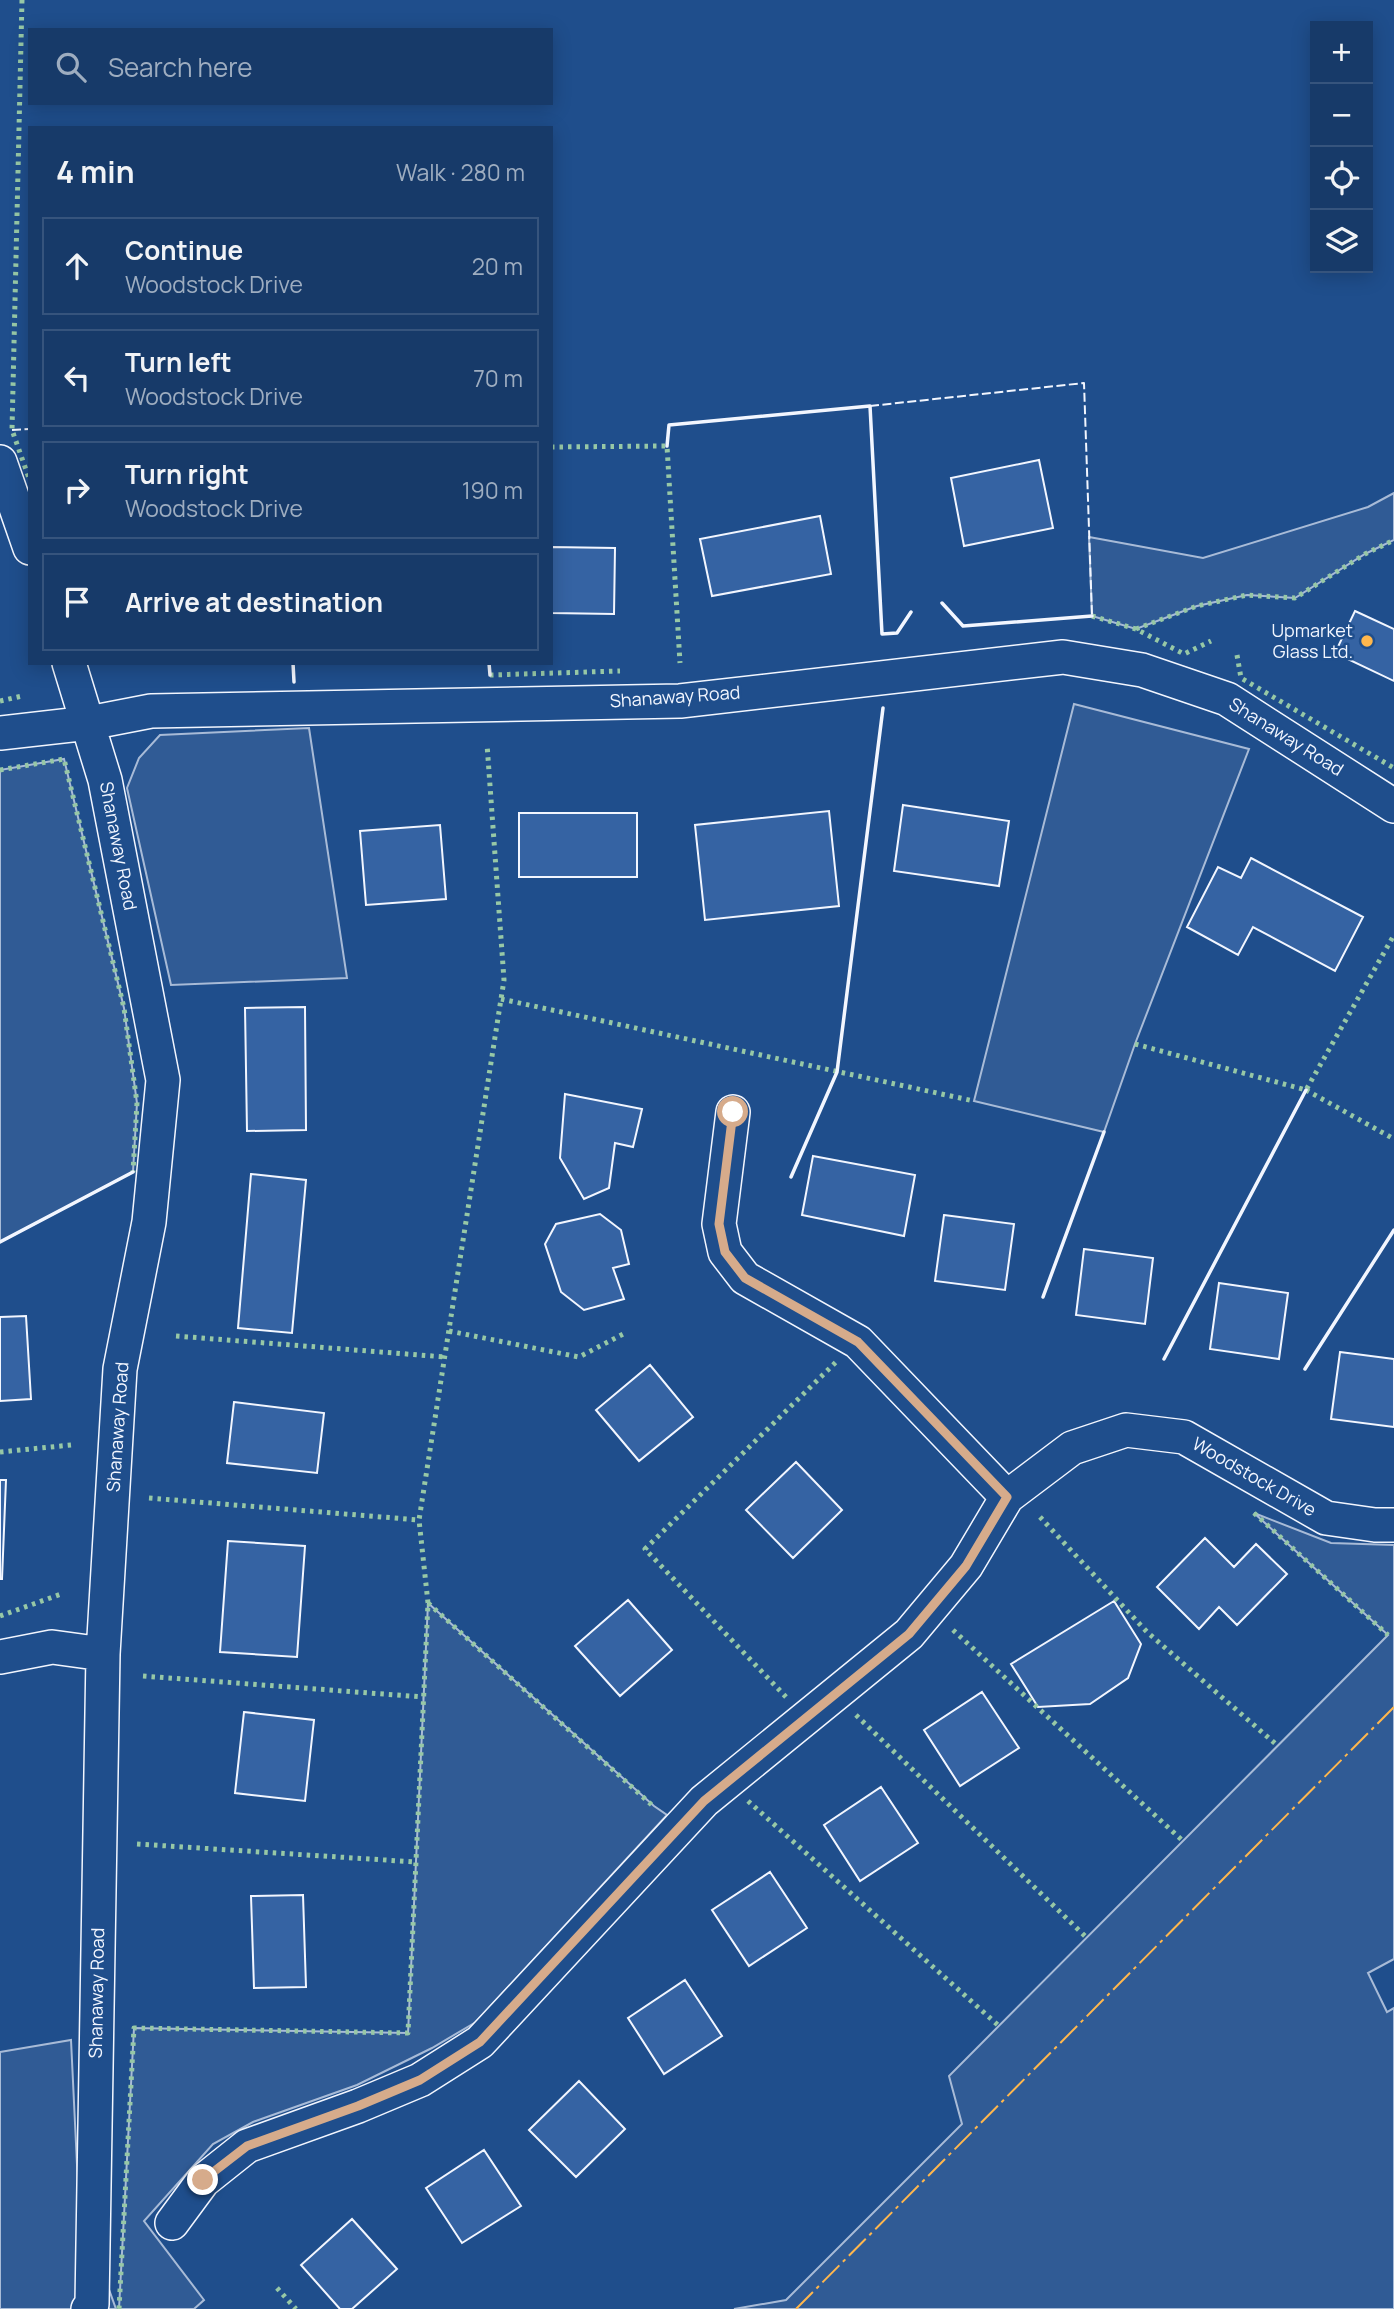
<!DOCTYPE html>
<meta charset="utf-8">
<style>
body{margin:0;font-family:Manrope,sans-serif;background:#244571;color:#f1f3f6}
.controls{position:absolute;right:21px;top:21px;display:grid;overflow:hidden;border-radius:0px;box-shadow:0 4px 18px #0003}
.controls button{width:63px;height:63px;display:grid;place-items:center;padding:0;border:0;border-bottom:2px solid #36547d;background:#173a69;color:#f1f3f6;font:35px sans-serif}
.stop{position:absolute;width:21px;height:21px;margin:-16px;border:5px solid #d6ab8b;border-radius:50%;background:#fff}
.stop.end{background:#d6ab8b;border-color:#fff;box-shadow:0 2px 7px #0008}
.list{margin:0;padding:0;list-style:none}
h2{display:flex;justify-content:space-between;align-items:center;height:91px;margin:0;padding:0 28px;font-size:30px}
h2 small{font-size:23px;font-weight:400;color:#9eadc0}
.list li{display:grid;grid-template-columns:46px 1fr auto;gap:21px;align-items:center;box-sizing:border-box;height:98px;margin:0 14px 14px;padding:0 14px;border:2px solid #36547d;border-radius:0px}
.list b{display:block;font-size:26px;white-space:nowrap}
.list p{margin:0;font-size:23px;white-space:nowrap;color:#9eadc0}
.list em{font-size:23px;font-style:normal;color:#9eadc0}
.icon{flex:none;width:38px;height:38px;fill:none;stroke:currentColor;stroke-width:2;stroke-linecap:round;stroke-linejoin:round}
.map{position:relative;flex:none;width:1394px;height:2309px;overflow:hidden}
.search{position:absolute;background:#173a69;box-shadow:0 4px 18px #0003;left:28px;top:28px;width:525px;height:77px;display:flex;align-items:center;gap:18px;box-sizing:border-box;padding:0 24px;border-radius:0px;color:#9eadc0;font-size:26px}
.panel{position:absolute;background:#173a69;box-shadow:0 4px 18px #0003;left:28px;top:126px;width:525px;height:539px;border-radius:0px}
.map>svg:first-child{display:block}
.built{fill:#305b95;stroke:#a8bbd7;stroke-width:2}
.building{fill:#3563a3;stroke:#f2f6ff;stroke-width:2}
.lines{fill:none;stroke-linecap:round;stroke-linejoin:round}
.street-casing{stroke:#f2f6ff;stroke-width:36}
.street{stroke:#1f4e8c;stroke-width:33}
.hedge{stroke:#97c8a6;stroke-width:5;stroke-dasharray:3.5 5;stroke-linecap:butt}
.fence{stroke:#f2f6ff;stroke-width:2;stroke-dasharray:9 3.5;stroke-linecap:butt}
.wall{stroke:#f2f6ff;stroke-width:3.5}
.power{stroke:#ffb74d;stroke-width:2;stroke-dasharray:24 5 3.5 5;stroke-linecap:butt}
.route{stroke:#d6ab8b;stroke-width:9}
.poi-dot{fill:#ffb74d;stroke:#1f4e8c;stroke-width:2.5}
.labels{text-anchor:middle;stroke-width:5;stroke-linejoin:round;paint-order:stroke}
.poi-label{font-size:18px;fill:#f2f6ff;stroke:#1f4e8c;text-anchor:end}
.street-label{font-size:18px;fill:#f2f6ff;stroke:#1f4e8c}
</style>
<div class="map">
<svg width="1394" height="2309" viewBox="0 0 1394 2309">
<rect width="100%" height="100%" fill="#1f4e8c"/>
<!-- built -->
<path class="built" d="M1394,493V540L1365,554L1295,598L1247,595L1197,606L1136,629L1092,616L1089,537L1203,558L1368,507Z
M1074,704L1249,749L1135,1044L1104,1132L974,1101Z
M309,728L347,978L171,985L127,788L139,758L160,735Z
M64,759L124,1008L137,1103L133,1172L0,1242V770Z
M1254,1513L1331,1543L1394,1545V1959L1368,1973L1387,2012L1394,2008V2309H734L786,2300L962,2124L949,2076L1388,1635Z
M428,1603L654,1806L667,1815L476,2022L432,2048L357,2085L253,2122L213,2144L144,2221L204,2300L194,2309H119L134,2028L408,2033Z
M71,2040L79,2206L116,2309H0V2052Z"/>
<!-- building -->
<path class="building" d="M1039,460L1053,528L964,546L951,478Z
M820,516L831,574L712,596L700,539Z
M551,547L615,548L614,614L551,613Z
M1355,611L1394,629V681L1335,653Z
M903,805L1009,821L999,886L894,871Z
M829,811L839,906L705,920L695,825Z
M519,813H637V877H519Z
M440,825L446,899L366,905L360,831Z
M1251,858L1363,917L1335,971L1253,927L1238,955L1187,927L1218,867L1241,878Z
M305,1007L306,1130L247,1131L245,1008Z
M565,1094L642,1109L633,1147L615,1143L609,1188L584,1199L560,1158Z
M813,1156L915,1175L904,1236L802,1215Z
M251,1174L306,1180L292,1333L238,1328Z
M600,1214L621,1230L629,1264L613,1268L624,1299L584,1310L561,1292L545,1244L556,1224Z
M944,1215L1014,1224L1005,1290L935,1281Z
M1084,1249L1153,1258L1145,1324L1076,1315Z
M1219,1283L1288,1293L1279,1359L1210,1349Z
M26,1316L31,1399L0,1401V1317Z
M1340,1352L1394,1359V1427L1331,1419Z
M650,1365L693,1417L639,1461L596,1410Z
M234,1402L324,1413L317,1473L227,1463Z
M796,1462L842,1510L793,1558L746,1510Z
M0,1480H6L2,1579H0Z
M1205,1538L1234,1567L1256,1544L1287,1574L1237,1625L1219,1607L1199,1629L1157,1587Z
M228,1541L305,1546L297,1657L220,1652Z
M628,1600L672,1650L620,1696L575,1646Z
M1114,1601L1141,1644L1128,1678L1090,1704L1038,1707L1011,1664Z
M982,1692L1019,1748L960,1786L924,1730Z
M244,1712L314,1720L305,1801L235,1793Z
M881,1787L918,1843L860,1881L824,1825Z
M770,1872L807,1928L749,1966L712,1910Z
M303,1895L306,1987L254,1988L251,1896Z
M685,1980L722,2036L664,2074L628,2018Z
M579,2081L625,2129L576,2177L529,2130Z
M484,2150L521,2206L462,2243L426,2188Z
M352,2219L397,2269L352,2309H340L301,2265Z"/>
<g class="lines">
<!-- street casing -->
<g class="street-casing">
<path id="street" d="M0,462L30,548
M69,663L105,780L163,1080L149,1222L120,1369L103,1654L92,2304L88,2309
M0,733L89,723L151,711L680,701L1063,657L1142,670L1227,699L1394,806
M733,1112L719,1224L725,1252L745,1278L858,1342L1007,1497L1072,1448L1126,1430L1184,1437L1326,1518L1375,1525H1394
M0,1657L52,1647L103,1654
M172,2223L203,2181L247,2146L358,2106L420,2080L480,2042L704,1801L909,1634L966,1566L1007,1497"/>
</g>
<!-- street -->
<use href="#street" class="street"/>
<!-- hedge -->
<path class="hedge" d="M22,0L12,430L30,481
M551,447L667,446L680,663
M1092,616L1136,629L1184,654L1211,641
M1136,629L1197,606L1247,595L1295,598L1365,554L1394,540
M1237,655L1241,678L1394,768
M92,663V665
M490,675L620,671
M0,701L22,696
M0,770L64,759L124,1008L137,1103L133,1172
M501,999L974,1101
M1135,1044L1306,1090L1394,935
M1306,1090L1394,1139
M449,1331L579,1357L627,1332
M176,1336L445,1357
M0,1452L71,1445
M149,1498L419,1520
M1254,1513L1388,1635
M1040,1517L1147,1632L1278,1746
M428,1603L419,1520L504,980L487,744
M0,1616L64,1593
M953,1630L1183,1841
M143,1676L423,1697
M786,1697L645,1549L836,1362
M856,1715L1087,1938
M748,1801L999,2026
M137,1844L416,1862
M277,2288L296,2309
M119,2309L134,2028L408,2033L428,1603L654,1807"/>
<!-- fence -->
<path class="fence" d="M870,406L1084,383L1092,616
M12,430L30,429"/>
<!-- wall -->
<path class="wall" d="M667,446L669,425L870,406L882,634L897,633L911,612
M942,603L963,626L1092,616
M293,663L294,682
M489,663L490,675
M791,1177L837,1072L883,708
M0,1242L133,1172
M1043,1297L1104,1132
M1164,1359L1306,1090
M1305,1369L1394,1230"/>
<!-- power -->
<path class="power" d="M796,2309L1394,1707"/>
</g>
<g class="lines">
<!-- route -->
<path class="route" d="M203,2180L247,2146L358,2106L420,2080L480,2042L704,1801L909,1634L966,1566L1007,1497L858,1342L745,1278L725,1252L719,1224L733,1112"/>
</g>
<!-- markers -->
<circle class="poi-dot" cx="1367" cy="641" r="7"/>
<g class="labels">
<!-- poi labels -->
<g class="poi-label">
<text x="1353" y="637">Upmarket<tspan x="1353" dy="21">Glass Ltd.</tspan></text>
</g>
<!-- street labels -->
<g class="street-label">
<text transform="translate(675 697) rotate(-4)" y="6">Shanaway Road</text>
<text transform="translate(1286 737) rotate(32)" y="6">Shanaway Road</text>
<text transform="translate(118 846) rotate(79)" y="6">Shanaway Road</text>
<text transform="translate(118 1427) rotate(-86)" y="6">Shanaway Road</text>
<text transform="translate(1254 1477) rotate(30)" y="6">Woodstock Drive</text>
<text transform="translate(97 1993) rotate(-89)" y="6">Shanaway Road</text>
</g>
</g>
</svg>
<div class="controls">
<button>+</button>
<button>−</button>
<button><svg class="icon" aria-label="locate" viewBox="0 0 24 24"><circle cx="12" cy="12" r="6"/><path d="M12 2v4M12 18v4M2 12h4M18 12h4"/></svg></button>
<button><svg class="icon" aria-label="layers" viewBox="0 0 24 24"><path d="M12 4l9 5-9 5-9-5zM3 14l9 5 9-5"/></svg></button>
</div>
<div class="stop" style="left:733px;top:1112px"></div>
<div class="stop end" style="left:203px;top:2180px"></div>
<div class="search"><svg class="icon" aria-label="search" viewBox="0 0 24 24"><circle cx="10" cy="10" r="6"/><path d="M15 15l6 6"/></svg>Search here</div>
<section class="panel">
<h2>4 min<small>Walk · 280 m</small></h2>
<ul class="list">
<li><svg class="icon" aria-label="ahead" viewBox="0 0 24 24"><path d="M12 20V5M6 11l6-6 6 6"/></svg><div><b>Continue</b><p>Woodstock Drive</p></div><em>20 m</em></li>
<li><svg class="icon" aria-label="left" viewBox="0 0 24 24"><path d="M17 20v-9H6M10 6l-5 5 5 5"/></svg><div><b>Turn left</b><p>Woodstock Drive</p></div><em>70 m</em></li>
<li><svg class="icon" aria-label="right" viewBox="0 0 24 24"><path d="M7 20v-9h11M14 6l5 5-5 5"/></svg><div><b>Turn right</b><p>Woodstock Drive</p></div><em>190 m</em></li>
<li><svg class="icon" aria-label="arrive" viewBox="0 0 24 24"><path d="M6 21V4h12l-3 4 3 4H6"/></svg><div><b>Arrive at destination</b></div></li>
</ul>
</section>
</div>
